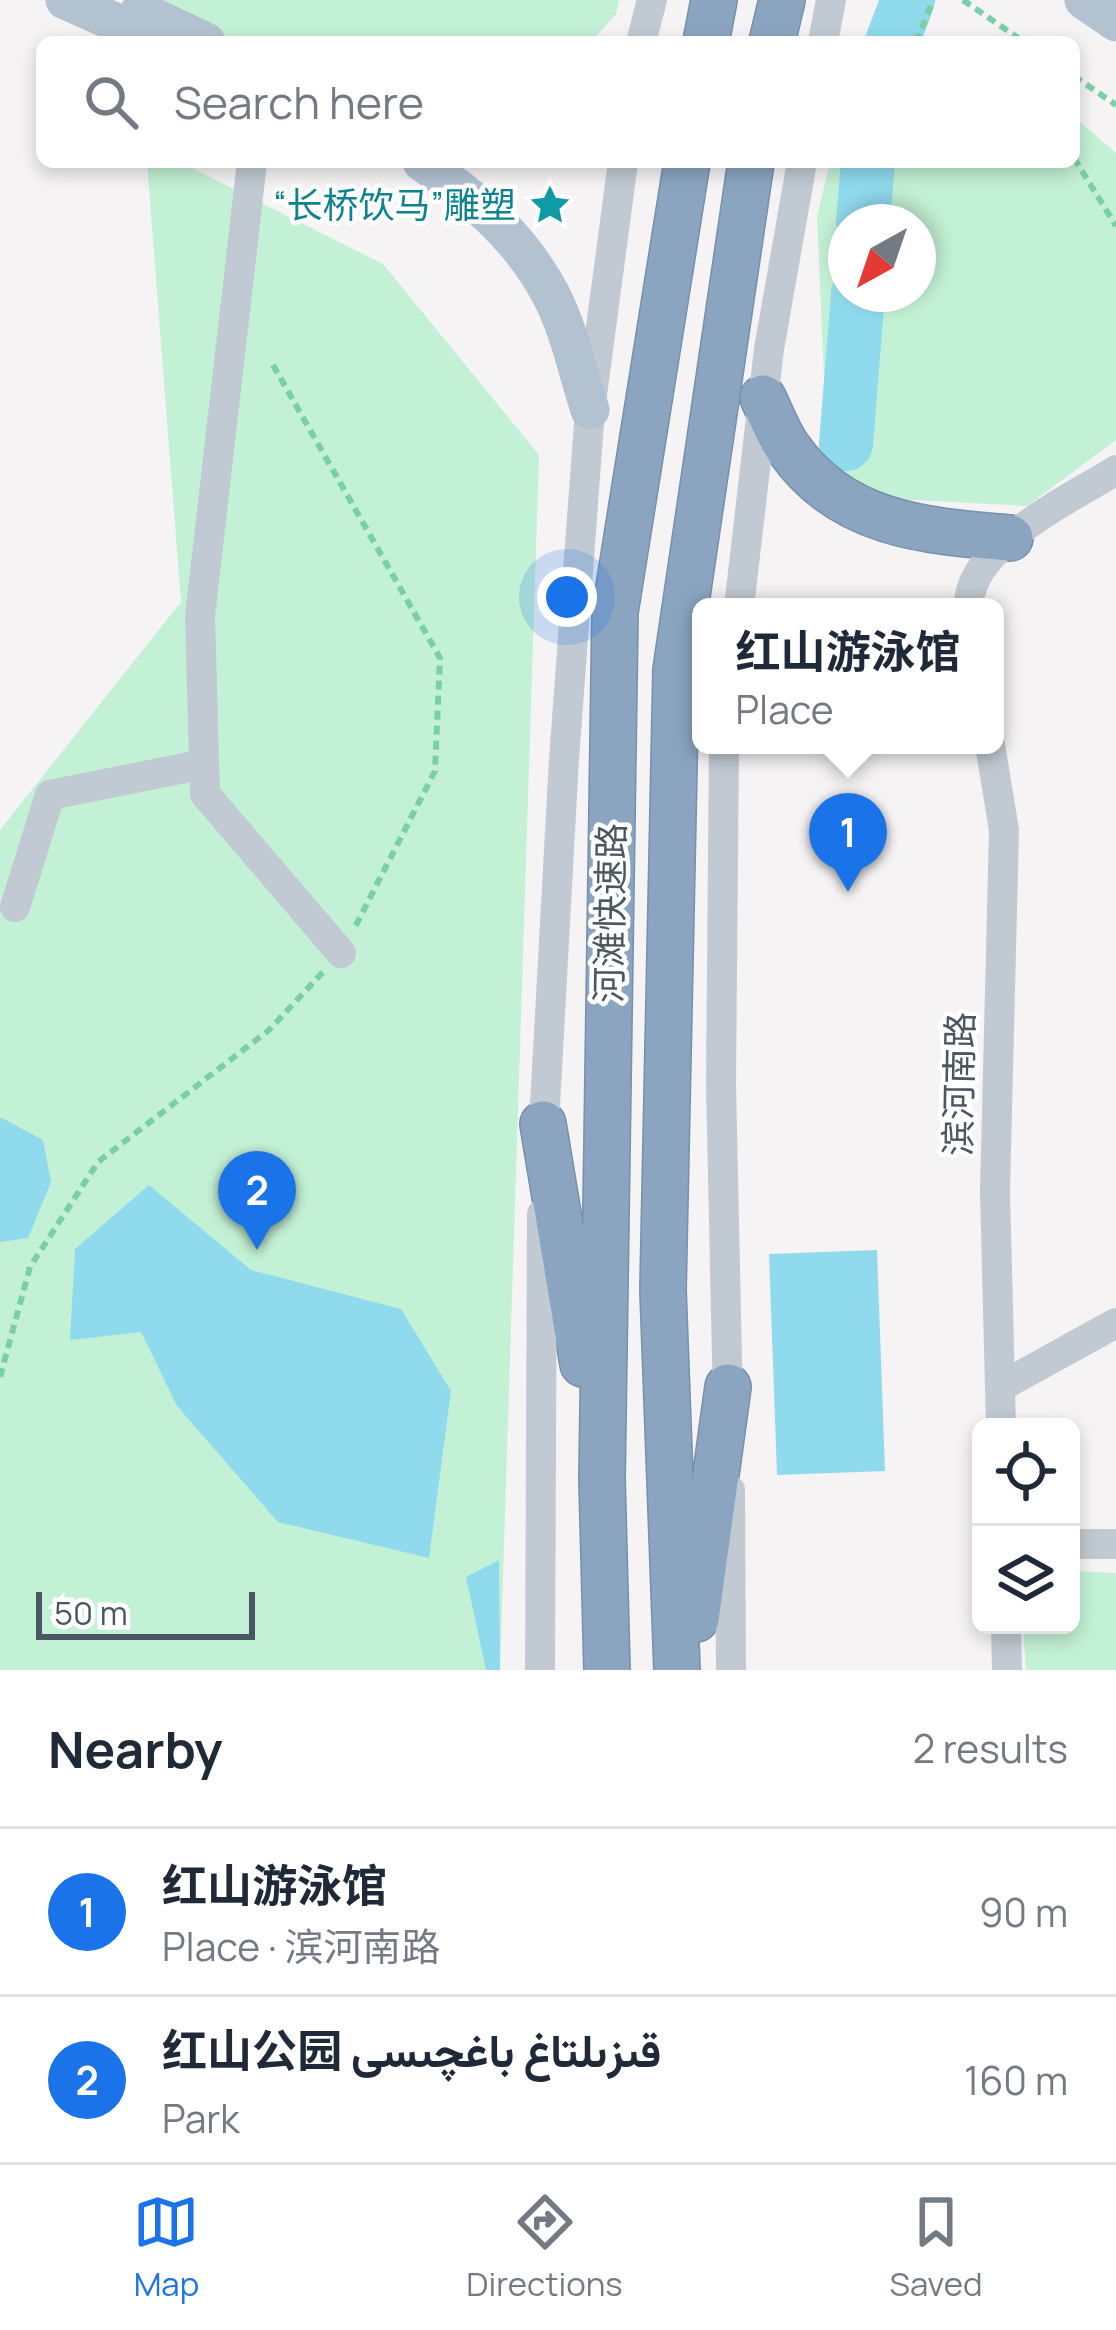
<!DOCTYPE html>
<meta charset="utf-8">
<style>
body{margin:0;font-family:Manrope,Vazirmatn,"Noto Sans SC",sans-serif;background:#f2f2f3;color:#1f2937}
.controls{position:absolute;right:36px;bottom:36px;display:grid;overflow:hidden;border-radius:18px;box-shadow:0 6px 18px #0003}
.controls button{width:108px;height:108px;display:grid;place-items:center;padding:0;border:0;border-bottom:3px solid #e0e1e3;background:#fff;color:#1f2937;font:60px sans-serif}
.compass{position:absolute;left:828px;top:204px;width:108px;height:108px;border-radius:50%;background:#fff;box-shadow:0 6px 18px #0003;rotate:220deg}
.scale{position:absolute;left:36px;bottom:30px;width:219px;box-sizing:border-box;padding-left:12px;border:6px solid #4a5661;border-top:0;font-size:33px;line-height:42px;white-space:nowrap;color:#4a5661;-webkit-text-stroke:9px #fff;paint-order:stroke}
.you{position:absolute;left:567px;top:597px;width:42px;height:42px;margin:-30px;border:9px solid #fff;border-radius:50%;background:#1a73e8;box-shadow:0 0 0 18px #1a73e833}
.badge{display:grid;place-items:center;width:78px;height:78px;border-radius:50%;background:#1a73e8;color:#fff;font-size:39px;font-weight:700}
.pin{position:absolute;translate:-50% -99px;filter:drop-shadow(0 3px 6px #0008)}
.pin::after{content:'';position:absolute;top:63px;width:42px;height:36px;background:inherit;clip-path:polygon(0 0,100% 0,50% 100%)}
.popup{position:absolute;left:692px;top:598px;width:312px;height:156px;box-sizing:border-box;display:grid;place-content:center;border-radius:18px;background:#fff;filter:drop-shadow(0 3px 9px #0005);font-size:39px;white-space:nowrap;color:#747a83}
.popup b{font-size:45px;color:#1f2937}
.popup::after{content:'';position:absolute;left:50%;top:100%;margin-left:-24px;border:24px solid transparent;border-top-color:#fff}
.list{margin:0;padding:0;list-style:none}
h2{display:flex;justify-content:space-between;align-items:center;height:156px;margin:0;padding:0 48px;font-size:51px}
h2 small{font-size:39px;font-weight:400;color:#747a83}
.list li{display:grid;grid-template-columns:78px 1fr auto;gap:36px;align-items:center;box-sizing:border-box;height:168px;padding:0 48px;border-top:3px solid #e0e1e3}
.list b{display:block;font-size:45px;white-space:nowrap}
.list p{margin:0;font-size:39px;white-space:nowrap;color:#747a83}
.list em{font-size:39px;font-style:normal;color:#747a83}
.icon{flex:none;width:66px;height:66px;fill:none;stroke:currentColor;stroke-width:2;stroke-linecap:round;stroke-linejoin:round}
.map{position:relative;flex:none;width:1116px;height:1670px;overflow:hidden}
.search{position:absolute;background:#fff;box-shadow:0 6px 18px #0003;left:36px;right:36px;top:36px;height:132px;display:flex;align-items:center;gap:30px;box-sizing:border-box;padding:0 42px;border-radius:18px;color:#747a83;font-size:45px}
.sheet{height:492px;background:#fff}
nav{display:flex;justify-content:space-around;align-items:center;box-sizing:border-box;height:168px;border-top:3px solid #e0e1e3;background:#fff;font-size:33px;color:#747a83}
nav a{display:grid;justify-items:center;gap:6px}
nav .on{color:#1a73e8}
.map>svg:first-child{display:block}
.green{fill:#c3f1d5;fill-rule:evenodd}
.water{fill:#90daee}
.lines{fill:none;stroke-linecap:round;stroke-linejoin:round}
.river{stroke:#90daee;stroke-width:54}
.highway-casing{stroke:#7690ad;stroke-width:48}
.path{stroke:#7ad0a6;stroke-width:6;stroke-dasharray:9 6;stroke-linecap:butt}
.minor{stroke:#c1cad2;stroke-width:30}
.major{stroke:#b3c2d1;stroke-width:39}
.highway{stroke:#8ba5c1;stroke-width:45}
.labels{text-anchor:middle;stroke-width:9;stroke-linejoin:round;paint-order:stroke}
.culture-label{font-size:36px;fill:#0d838f;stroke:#fff;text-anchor:end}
.street-label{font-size:36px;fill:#4a5661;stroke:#fff}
</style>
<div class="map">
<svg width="1116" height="1670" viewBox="0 0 1116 1670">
<rect width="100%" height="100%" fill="#f5f3f3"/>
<!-- green -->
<path class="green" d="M140,0H619L616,14L591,42H230Z
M1074,117L1116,153V440L1027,506L857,497L827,447L817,217L830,162H1074ZM846,222H918V294H846Z
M147,162H180L383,264L539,455L500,1670H0V830L181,602Z
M1071,1571L1116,1573V1670H1026L1023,1625H1071Z"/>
<!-- water -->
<path class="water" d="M0,1117L43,1140L51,1182L28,1238L0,1242Z
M149,1185L251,1270L401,1309L451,1391L429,1558L278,1522L177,1406L141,1332L70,1340L75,1249Z
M877,1250L885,1471L777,1475L769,1254Z
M499,1560L500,1670H486L466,1577Z"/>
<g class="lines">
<!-- river -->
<path class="river" d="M892,42L908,0
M863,222L868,162
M846,444L858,294"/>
<!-- highway casing -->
<g class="highway-casing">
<path id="highway" d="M706,42L714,0
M772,42L782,0
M763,398C771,414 778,434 789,449C842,525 925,531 1010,538
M543,1124L583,1364
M696,1619L728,1387
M607,1670L602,1479L615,612L687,162
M677,1670L663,1290L676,670L751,162"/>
</g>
<!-- path -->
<path class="path" d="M963,0L1024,42
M916,42L933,0
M1074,76L1116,105
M1074,158L1116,226
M273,365L440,658L435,771L355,927
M0,1377L30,1267L98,1162L269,1030L323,972"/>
<!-- minor -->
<path class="minor" d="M641,42L652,0
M823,42L831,0
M252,162L200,616L205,794L341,953
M739,607L769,349L802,162
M969,607C967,546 1071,499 1116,470
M724,745L721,1083L728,1406
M990,745L1004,830L995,1191L1001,1427
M15,907L50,795L204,764
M543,1142L564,759L590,410L623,162
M1000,1387L1116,1323
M730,1490L731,1670
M1071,1544H1116
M1006,1625L1007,1670
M540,1670L542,1214"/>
<!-- major -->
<path class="major" d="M65,0L160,42
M1084,0L1116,22
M140,11L206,42
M422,162C475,199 520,236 551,295C569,329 578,373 590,410"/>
<!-- highway -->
<use href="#highway" class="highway"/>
</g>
<!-- icons -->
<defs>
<g id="sight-bare" transform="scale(3.24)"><path d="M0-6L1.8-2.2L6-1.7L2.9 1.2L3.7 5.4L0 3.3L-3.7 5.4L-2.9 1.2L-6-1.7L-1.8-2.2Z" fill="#0f9aa8" stroke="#fff" stroke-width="2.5" paint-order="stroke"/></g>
</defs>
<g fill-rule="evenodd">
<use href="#sight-bare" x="550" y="205"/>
</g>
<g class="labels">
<!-- culture labels -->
<g class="culture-label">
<text x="516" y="218">“长桥饮马”雕塑</text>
</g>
<!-- street labels -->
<g class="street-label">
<text transform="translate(610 913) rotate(-89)" y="13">河滩快速路</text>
<text transform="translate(959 1084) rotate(-89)" y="13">滨河南路</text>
</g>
</g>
</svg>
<div class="controls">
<button><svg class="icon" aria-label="locate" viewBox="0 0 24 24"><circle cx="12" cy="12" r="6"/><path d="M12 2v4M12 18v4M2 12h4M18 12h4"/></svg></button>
<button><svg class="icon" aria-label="layers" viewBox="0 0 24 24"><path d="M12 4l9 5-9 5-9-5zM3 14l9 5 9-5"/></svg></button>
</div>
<svg class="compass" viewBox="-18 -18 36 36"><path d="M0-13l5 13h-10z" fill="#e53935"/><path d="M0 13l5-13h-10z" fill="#747a83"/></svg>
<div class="scale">50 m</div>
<div class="you"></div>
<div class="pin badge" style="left:848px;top:892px">1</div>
<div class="popup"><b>红山游泳馆</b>Place</div>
<div class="pin badge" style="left:257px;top:1250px">2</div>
<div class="search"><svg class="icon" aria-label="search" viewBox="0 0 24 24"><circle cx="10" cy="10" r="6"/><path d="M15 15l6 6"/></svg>Search here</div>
</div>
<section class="sheet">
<h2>Nearby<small>2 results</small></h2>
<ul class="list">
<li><span class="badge">1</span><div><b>红山游泳馆</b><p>Place · 滨河南路</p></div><em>90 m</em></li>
<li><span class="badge">2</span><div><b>红山公园 قىزىلتاغ باغچىسى</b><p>Park</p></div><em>160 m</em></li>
</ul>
</section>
<nav>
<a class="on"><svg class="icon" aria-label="map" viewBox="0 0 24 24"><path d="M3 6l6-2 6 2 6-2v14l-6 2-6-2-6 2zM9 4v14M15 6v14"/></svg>Map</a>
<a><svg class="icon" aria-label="directions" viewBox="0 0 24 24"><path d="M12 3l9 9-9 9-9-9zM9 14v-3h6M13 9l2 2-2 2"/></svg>Directions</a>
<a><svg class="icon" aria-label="saved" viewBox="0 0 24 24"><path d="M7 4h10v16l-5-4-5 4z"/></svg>Saved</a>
</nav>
